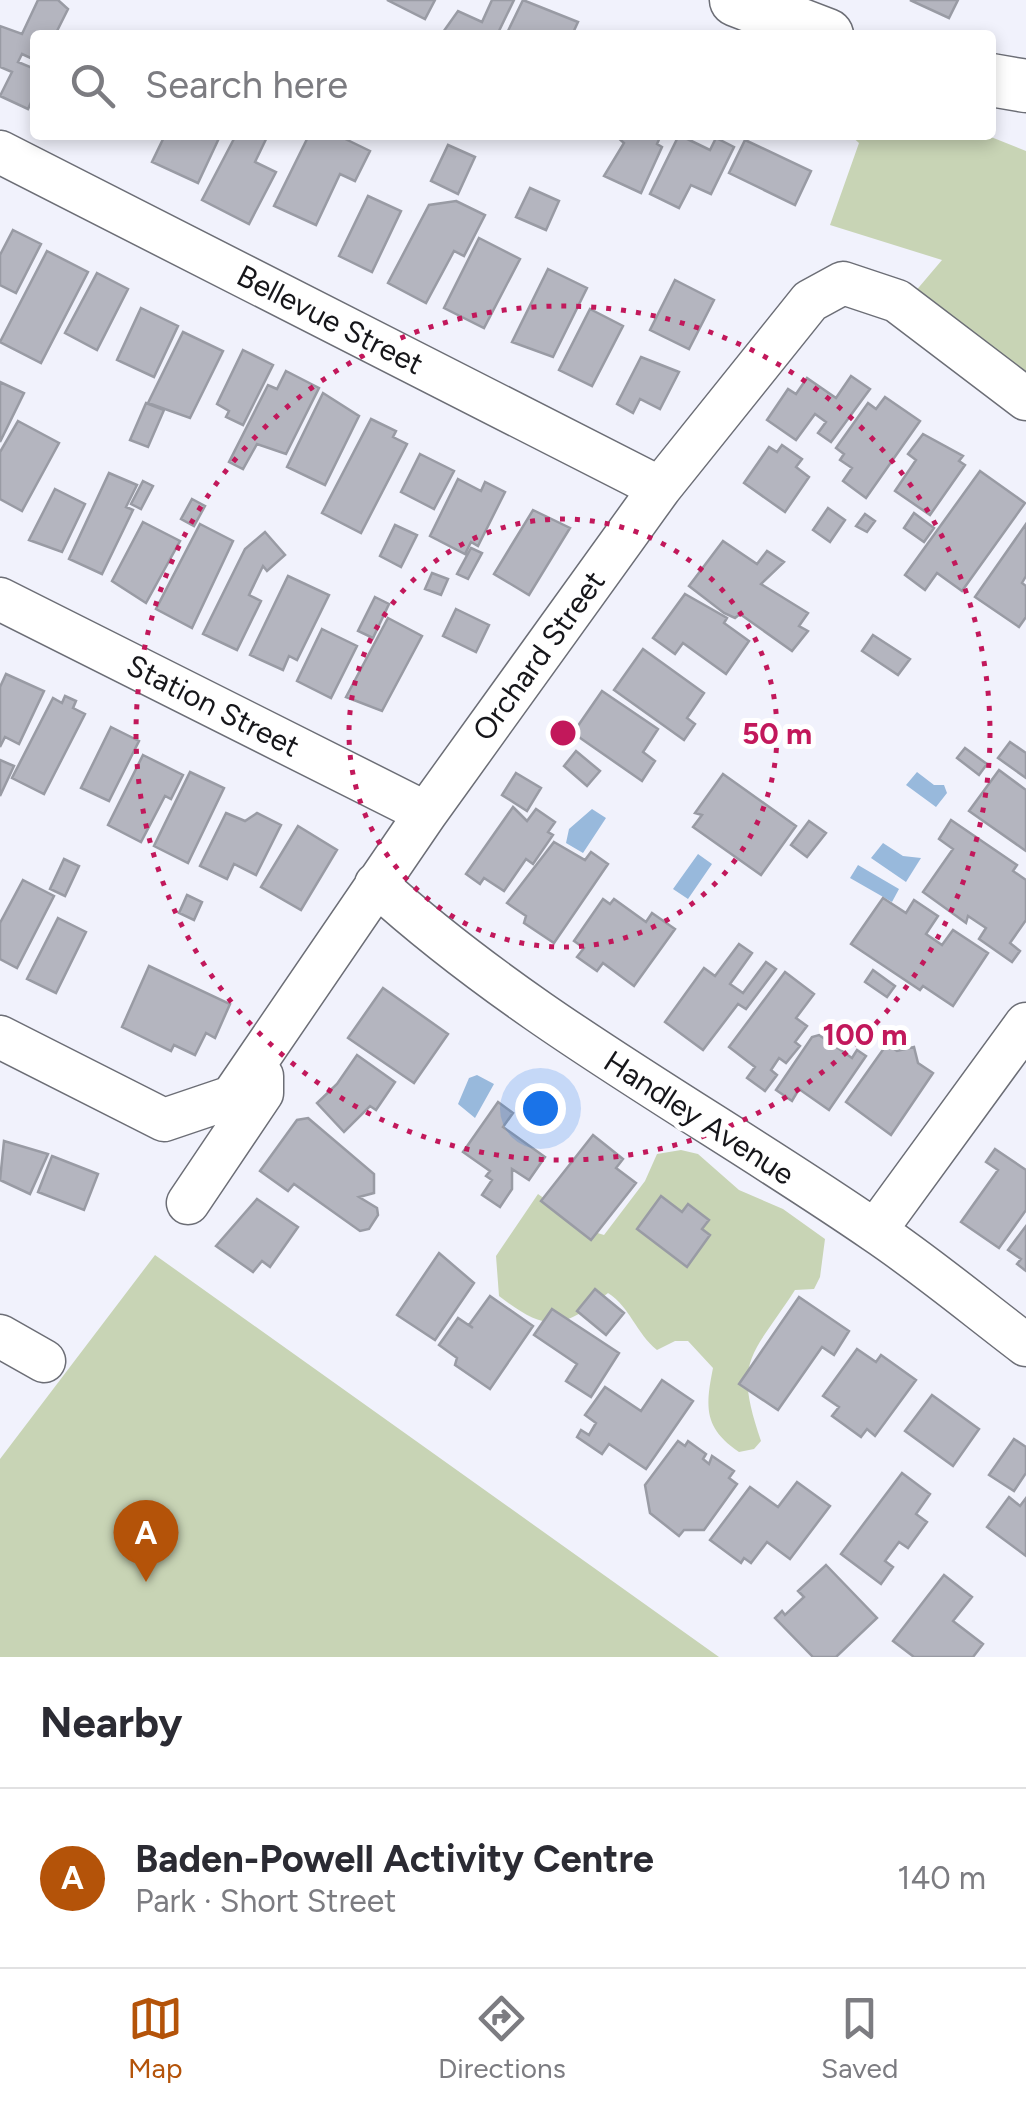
<!DOCTYPE html>
<meta charset="utf-8">
<style>
body{margin:0;font-family:Figtree,sans-serif;background:#f2f2f3;color:#2b2b33}
.you{position:absolute;left:540px;top:1108px;width:35px;height:35px;margin:-25px;border:8px solid #fff;border-radius:50%;background:#1a73e8;box-shadow:0 0 0 15px #1a73e833}
.badge{display:grid;place-items:center;width:65px;height:65px;border-radius:50%;background:#b45309;color:#fff;font-size:32px;font-weight:700}
.pin{position:absolute;translate:-50% -82px;filter:drop-shadow(0 2px 5px #0008)}
.pin::after{content:'';position:absolute;top:52px;width:35px;height:30px;background:inherit;clip-path:polygon(0 0,100% 0,50% 100%)}
.list{margin:0;padding:0;list-style:none}
h2{display:flex;justify-content:space-between;align-items:center;height:130px;margin:0;padding:0 40px;font-size:42px}
h2 small{font-size:32px;font-weight:400;color:#7c7c81}
.list li{display:grid;grid-template-columns:65px 1fr auto;gap:30px;align-items:center;box-sizing:border-box;height:180px;padding:0 40px;border-top:2px solid #e1e1e2}
.list b{display:block;font-size:38px;white-space:nowrap}
.list p{margin:0;font-size:32px;white-space:nowrap;color:#7c7c81}
.list em{font-size:32px;font-style:normal;color:#7c7c81}
.icon{flex:none;width:55px;height:55px;fill:none;stroke:currentColor;stroke-width:2;stroke-linecap:round;stroke-linejoin:round}
.map{position:relative;flex:none;width:1026px;height:1657px;overflow:hidden}
.search{position:absolute;background:#fff;box-shadow:0 5px 15px #0003;left:30px;right:30px;top:30px;height:110px;display:flex;align-items:center;gap:25px;box-sizing:border-box;padding:0 35px;border-radius:10px;color:#7c7c81;font-size:38px}
.sheet{height:310px;background:#fff}
nav{display:flex;justify-content:space-around;align-items:center;box-sizing:border-box;height:140px;border-top:2px solid #e1e1e2;background:#fff;font-size:28px;color:#7c7c81}
nav a{display:grid;justify-items:center;gap:5px}
nav .on{color:#b45309}
.map>svg:first-child{display:block}
.green{fill:#c8d4b5}
.water{fill:#98b9dc}
.building{fill:#b4b5bf;stroke:#999ba4;stroke-width:2.5}
.lines{fill:none;stroke-linecap:round;stroke-linejoin:round}
.minor-casing{stroke:#6c6e76;stroke-width:45}
.major-casing{stroke:#6c6e76;stroke-width:55}
.minor{stroke:#fff;stroke-width:42}
.major{stroke:#fff;stroke-width:52}
.ring{fill:none;stroke:#c2185b;stroke-width:5;stroke-dasharray:5 10}
.labels{text-anchor:middle;stroke-width:10;stroke-linejoin:round;paint-order:stroke}
.street-label{font-size:30px;fill:#16161a;stroke:#fff}
.centre{fill:#c2185b;stroke:#fff;stroke-width:5}
.ring-label{font-size:30px;text-anchor:middle;font-weight:bold;fill:#c2185b;stroke:#fff;stroke-width:10;stroke-linejoin:round;paint-order:stroke}
</style>
<div class="map">
<svg width="1026" height="1657" viewBox="0 0 1026 1657">
<rect width="100%" height="100%" fill="#f1f2fc"/>
<!-- green -->
<path class="green" d="M850,135H986L1026,151V374L914,293L942,260L830,225L859,143Z
M681,1150L698,1154L739,1190L783,1209L825,1239L820,1277L814,1289L795,1290C751,1358 733,1359 761,1441L754,1449L739,1452C704,1428 705,1408 713,1368L688,1341H675L657,1350C636,1333 630,1307 608,1293C562,1330 547,1333 499,1296L496,1256L538,1194L588,1230L604,1235L645,1181L657,1154Z
M155,1255L719,1657H0V1459Z"/>
<!-- water -->
<path class="water" d="M917,772L934,785H944L947,793L936,807L906,785Z
M592,809L606,818L583,853L566,843L569,829Z
M883,843L903,856L921,858L906,882L871,858Z
M698,854L712,864L688,899L673,889Z
M858,865L899,889L892,902L850,878Z
M477,1075L494,1084L475,1118L458,1104L469,1078Z"/>
<!-- building -->
<path class="building" d="M38,0H58L68,9L55,35H35V60L22,54L18,62L35,69V94L28,109L0,96L12,72L0,67V26L22,34Z
M387,0H435L425,19Z
M492,0H514L497,35H441L458,11L482,22Z
M523,0L578,22L572,35H506Z
M910,0H958L949,18Z
M165,135L220,136L198,183L152,162Z
M236,135H268L255,162L276,172L249,224L202,200Z
M309,135H337L370,151L355,181L340,174L316,225L274,206Z
M615,135H661L657,144L662,147L641,193L604,176L624,143Z
M679,135L710,150L716,138L734,147L711,194L691,185L679,208L650,194Z
M745,140L811,171L795,205L729,173Z
M448,145L475,157L458,194L431,181Z
M530,188L559,201L546,230L516,217Z
M368,196L401,211L372,272L339,256Z
M456,201L485,215L464,256L454,251L426,303L388,283L429,205Z
M13,230L41,244L16,293L0,285V255Z
M479,238L520,259L484,328L444,308Z
M47,251L88,272L41,363L0,342Z
M548,269L587,288L553,357L512,342Z
M97,273L128,289L97,350L65,333Z
M675,280L714,300L689,349L650,330Z
M141,308L178,326L154,377L117,360Z
M590,309L623,326L592,386L559,370Z
M183,332L223,351L190,418L148,403Z
M243,350L273,365L243,425L226,417L229,411L217,404Z
M641,357L679,372L660,409L640,399L633,413L617,404Z
M286,371L319,388L286,454L257,444L243,469L229,462L268,385L277,389Z
M851,376L870,389L831,442L818,433L826,422L815,414L796,440L767,420L788,389L796,394L807,378L836,398Z
M0,382L24,393L0,442Z
M323,393L359,416L325,485L287,467Z
M885,397L920,421L866,498L843,481L852,468L840,460L844,454L836,448L868,403L876,409Z
M146,403L164,410L148,447L130,440Z
M371,419L396,431L393,437L407,444L361,533L322,513Z
M18,421L59,443L22,511L0,499V452Z
M923,434L963,456L959,461L965,465L930,515L895,491L916,460L908,454Z
M782,445L802,459L796,467L809,477L785,512L744,483L769,447L777,452Z
M420,454L454,471L434,509L401,492Z
M980,471L1025,503L962,591L937,573L925,590L905,575Z
M109,473L137,485L126,507L133,510L102,574L69,559Z
M458,479L481,491L485,482L505,492L478,546L471,542L465,554L430,536Z
M143,481L153,486L141,509L131,504Z
M55,489L85,504L62,552L29,540Z
M192,499L205,506L194,526L181,519Z
M828,508L845,520L830,542L813,530Z
M533,510L570,528L529,595L494,574Z
M914,513L934,528L924,542L904,528Z
M865,514L875,521L867,532L856,526Z
M143,522L180,541L146,603L112,581Z
M200,524L233,541L192,628L156,609Z
M1026,524V576L1022,583L1026,586V617L1019,627L975,597Z
M395,525L417,535L401,567L380,556Z
M265,532L285,555L267,571L263,566L249,595L261,601L237,650L203,634L245,549Z
M723,541L757,564L767,551L784,562L761,584L808,613L799,626L808,631L792,651L740,614L735,618L724,613L689,586Z
M471,548L482,553L468,579L457,574Z
M432,573L448,579L441,595L425,589Z
M288,576L329,595L297,660L289,656L283,670L250,655Z
M685,594L727,618L724,623L749,641L726,674L683,643L675,654L653,638Z
M375,597L389,604L373,638L358,631Z
M456,609L489,625L476,652L443,636Z
M388,618L422,636L382,711L346,697Z
M322,629L357,646L331,698L297,681Z
M873,635L910,659L898,675L862,651Z
M643,649L704,693L687,718L695,724L684,740L614,690Z
M6,674L44,691L19,744L5,737L0,747V687Z
M602,691L658,729L643,752L655,761L642,781L573,733Z
M65,696L76,701L73,708L85,714L44,794L12,778L53,698L62,703Z
M111,727L139,741L109,801L81,788Z
M1010,742L1026,753V778L998,758Z
M965,748L987,764L979,775L957,758Z
M576,751L600,771L587,786L564,766Z
M143,755L183,775L171,799L165,796L141,842L108,825Z
M0,760L14,766L0,796Z
M999,770L1026,790V851L969,811Z
M190,772L224,788L188,863L154,846Z
M516,773L541,788L527,811L502,795Z
M723,774L796,826L761,875L693,827L702,815L695,813Z
M513,807L527,821L536,809L555,822L548,832L553,835L533,864L526,859L504,891L484,878L480,884L466,874Z
M226,813L245,821L257,813L281,825L256,875L234,864L227,879L200,866Z
M951,820L1017,865L1013,871L1026,880V920L1010,943L1020,951L1012,962L979,939L986,928L968,916L966,923L923,892L953,849L939,839Z
M809,821L826,833L807,857L791,845Z
M298,826L337,850L301,910L261,887Z
M554,842L585,860L591,852L608,864L554,943L524,923L526,916L507,903Z
M64,859L79,866L65,896L50,889Z
M23,880L54,896L17,968L0,959V923Z
M187,895L202,902L194,920L179,913Z
M883,898L906,913L914,900L938,916L926,934L942,945L953,930L988,953L953,1006L923,986L920,990L851,944Z
M603,899L610,904L614,899L646,922L652,913L675,929L634,986L603,963L597,971L577,957L584,948L574,941Z
M58,918L86,932L56,993L27,979Z
M739,944L752,953L730,984L743,993L766,962L776,969L746,1009L738,1004L703,1050L665,1022L704,968L715,976Z
M149,966L230,1004L215,1038L206,1033L195,1055L174,1045L171,1051L122,1027Z
M873,970L895,986L887,997L865,982Z
M785,972L814,994L796,1018L807,1026L795,1042L800,1046L786,1063L779,1058L771,1070L777,1075L765,1091L747,1078L755,1067L729,1047Z
M383,988L448,1034L414,1083L348,1038Z
M819,1035L852,1058L857,1050L866,1056L829,1110L799,1089L792,1101L776,1090L812,1037Z
M887,1044L897,1051L914,1047L918,1063L933,1073L891,1135L846,1102Z
M357,1055L395,1082L376,1110L370,1106L344,1132L317,1103L337,1084Z
M498,1102L513,1113L503,1127L545,1157L529,1180L512,1169V1189L500,1207L482,1195L492,1180L486,1176L490,1171L463,1152Z
M308,1118L374,1174V1193L359,1197L377,1208L378,1215L369,1229L360,1231L294,1184L288,1191L260,1171L297,1120Z
M593,1135L623,1159L616,1168L636,1183L591,1240L541,1201Z
M4,1141L48,1154L30,1194L0,1180Z
M995,1149L1026,1170V1210L999,1248L961,1222L998,1170L986,1162Z
M52,1156L98,1174L84,1210L38,1192Z
M661,1196L682,1212L688,1204L709,1220L702,1229L710,1235L687,1267L637,1229Z
M257,1199L298,1227L270,1267L262,1261L253,1272L216,1246Z
M1026,1226V1271L1017,1264L1021,1259L1008,1250Z
M439,1253L474,1283L435,1340L397,1315Z
M595,1289L624,1313L606,1335L577,1311Z
M490,1296L533,1326L490,1389L455,1365L457,1358L439,1345L458,1318L473,1328L469,1325Z
M799,1297L849,1331L834,1355L822,1347L778,1410L739,1384Z
M552,1309L619,1353L591,1397L566,1381L577,1364L534,1335Z
M857,1349L876,1362L881,1355L916,1380L875,1436L867,1429L861,1437L832,1416L839,1407L823,1396Z
M662,1380L693,1401L646,1469L609,1444L602,1454L577,1437L581,1430L589,1435L596,1423L585,1415L605,1387L641,1411Z
M932,1395L979,1429L953,1466L905,1431Z
M1014,1439L1026,1447V1473L1014,1491L989,1475Z
M678,1441L685,1446L688,1441L706,1454L703,1459L709,1464L712,1456L734,1471L729,1478L737,1484L704,1530H684L679,1536L650,1513L645,1485Z
M902,1473L930,1494L916,1514L927,1522L908,1548L899,1542L885,1561L893,1567L881,1584L841,1554Z
M797,1482L830,1506L790,1559L767,1542L751,1563L744,1558L741,1563L710,1540L750,1487L778,1507Z
M1009,1497L1020,1506L1026,1498V1556L987,1527Z
M826,1565L877,1618L836,1657H813L775,1618L782,1611L785,1615L804,1597L798,1591Z
M944,1575L972,1597L953,1621L983,1644L973,1657H914L893,1641Z"/>
<g class="lines">
<!-- minor casing -->
<g class="minor-casing">
<path id="minor" d="M0,152L660,488
M0,599L426,813
M376,884C527,1021 708,1116 875,1231C927,1266 976,1307 1026,1345
M0,1037L164,1120L232,1097L426,813L660,488L810,301L843,283L897,301L1026,399
M188,1203L262,1093V1076
M875,1231L1026,1024
M0,1336L44,1361"/>
</g>
<!-- major casing -->
<g class="major-casing">
<path id="major" d="M736,0L827,35
M991,80L1026,86"/>
</g>
<!-- minor -->
<use href="#minor" class="minor"/>
<!-- major -->
<use href="#major" class="major"/>
</g>
<!-- distance rings -->
<g class="ring">
<circle cx="563" cy="733" r="214"/>
<circle cx="563" cy="733" r="427"/>
</g>
<g class="labels">
<!-- street labels -->
<g class="street-label">
<text transform="translate(330 320) rotate(27)" y="10">Bellevue Street</text>
<text transform="translate(539 656) rotate(-54)" y="10">Orchard Street</text>
<text transform="translate(213 706) rotate(27)" y="10">Station Street</text>
<text transform="translate(699 1118) rotate(33)" y="10">Handley Avenue</text>
</g>
</g>
<circle cx="563" cy="733" r="15" class="centre"/>
<g class="ring-label">
<text x="777" y="744">50 m</text>
<text x="865" y="1045">100 m</text>
</g>
</svg>
<div class="you"></div>
<div class="pin badge" style="left:146px;top:1582px">A</div>
<div class="search"><svg class="icon" aria-label="search" viewBox="0 0 24 24"><circle cx="10" cy="10" r="6"/><path d="M15 15l6 6"/></svg>Search here</div>
</div>
<section class="sheet">
<h2>Nearby<small></small></h2>
<ul class="list">
<li><span class="badge">A</span><div><b>Baden-Powell Activity Centre</b><p>Park · Short Street</p></div><em>140 m</em></li>
</ul>
</section>
<nav>
<a class="on"><svg class="icon" aria-label="map" viewBox="0 0 24 24"><path d="M3 6l6-2 6 2 6-2v14l-6 2-6-2-6 2zM9 4v14M15 6v14"/></svg>Map</a>
<a><svg class="icon" aria-label="directions" viewBox="0 0 24 24"><path d="M12 3l9 9-9 9-9-9zM9 14v-3h6M13 9l2 2-2 2"/></svg>Directions</a>
<a><svg class="icon" aria-label="saved" viewBox="0 0 24 24"><path d="M7 4h10v16l-5-4-5 4z"/></svg>Saved</a>
</nav>
